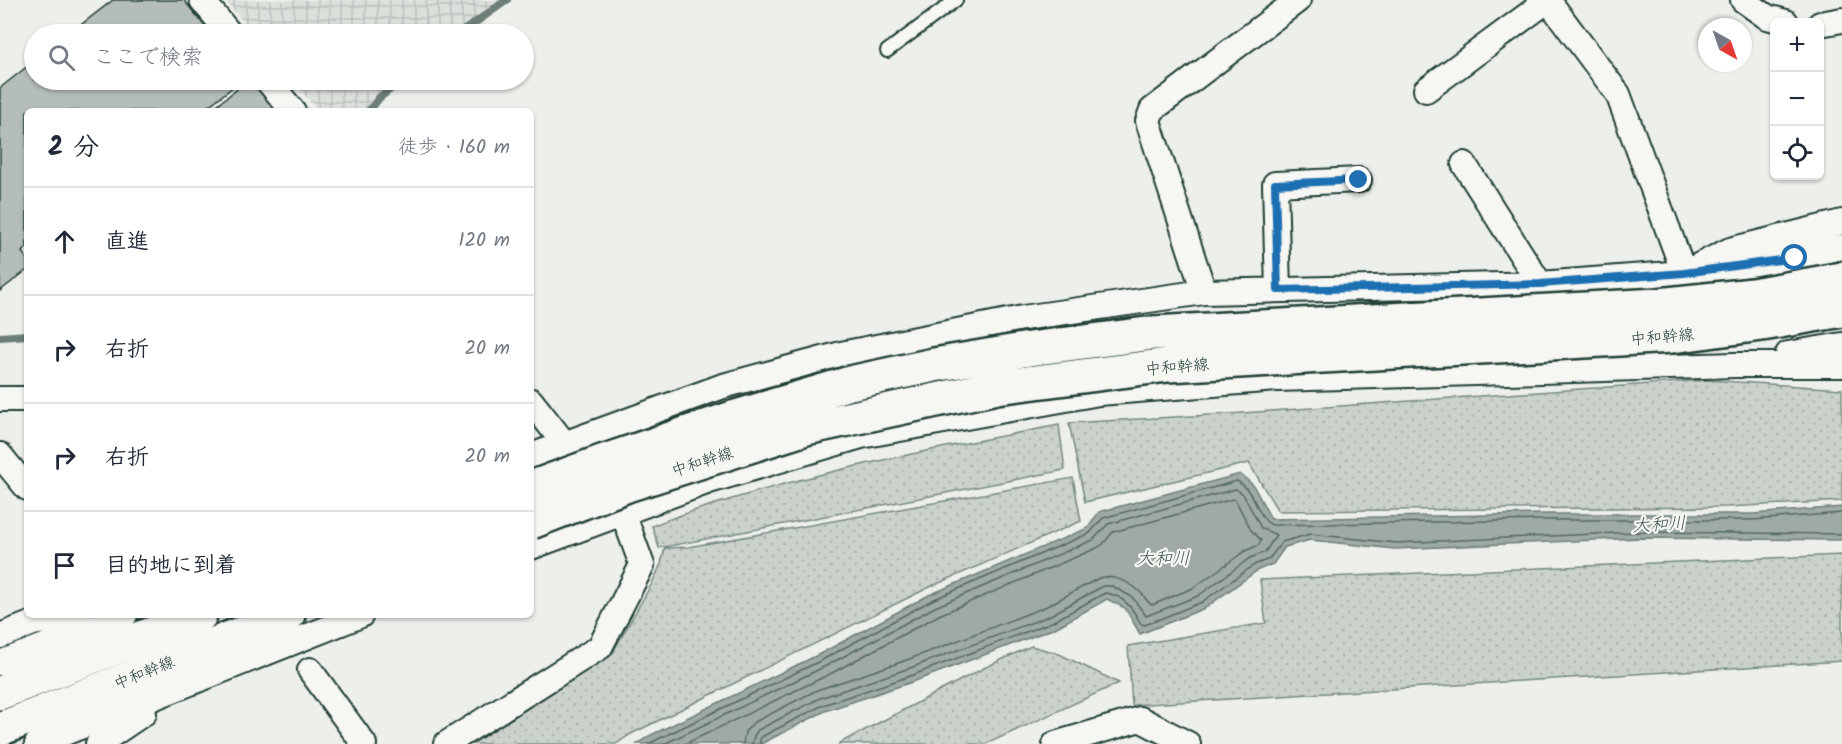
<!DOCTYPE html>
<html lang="ja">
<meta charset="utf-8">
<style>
body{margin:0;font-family:Kalam,"Klee One",sans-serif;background:#f2f2f3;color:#1f2937}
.controls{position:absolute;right:18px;top:18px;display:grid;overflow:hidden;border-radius:9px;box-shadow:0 2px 4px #0004}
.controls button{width:54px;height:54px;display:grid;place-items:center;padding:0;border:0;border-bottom:2px solid #e0e1e3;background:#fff;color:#1f2937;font:30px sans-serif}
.compass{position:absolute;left:1698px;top:18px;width:54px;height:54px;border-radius:50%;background:#fff;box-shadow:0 2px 4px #0004;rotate:140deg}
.stop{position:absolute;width:18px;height:18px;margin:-14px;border:4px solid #1f6fb2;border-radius:50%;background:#fff}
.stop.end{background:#1f6fb2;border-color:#fff;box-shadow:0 2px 6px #0008}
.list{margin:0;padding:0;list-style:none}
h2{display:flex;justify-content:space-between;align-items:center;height:78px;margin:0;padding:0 24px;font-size:26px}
h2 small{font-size:20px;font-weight:400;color:#747a83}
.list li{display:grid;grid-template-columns:39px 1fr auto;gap:18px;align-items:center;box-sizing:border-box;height:108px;padding:0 24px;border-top:2px solid #e0e1e3}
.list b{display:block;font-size:22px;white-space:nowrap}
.list em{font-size:20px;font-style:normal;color:#747a83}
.icon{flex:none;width:33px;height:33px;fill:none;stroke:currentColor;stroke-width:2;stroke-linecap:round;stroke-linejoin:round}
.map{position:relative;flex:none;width:1842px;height:744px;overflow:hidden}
.search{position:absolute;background:#fff;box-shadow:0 2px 4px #0004;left:24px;top:24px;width:510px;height:66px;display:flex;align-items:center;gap:15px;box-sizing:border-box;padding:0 21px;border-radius:33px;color:#747a83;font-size:22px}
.panel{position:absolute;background:#fff;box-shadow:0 2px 4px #0004;left:24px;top:108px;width:510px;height:510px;border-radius:9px}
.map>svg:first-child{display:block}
.industrial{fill:url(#industrial-grid)}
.grass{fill:url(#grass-dots);stroke:#758880;stroke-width:1.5}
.water{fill:#9faaa4;stroke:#6c7e77;stroke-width:1.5}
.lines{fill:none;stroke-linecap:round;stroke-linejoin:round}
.shore{stroke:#526961;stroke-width:1.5}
.stream{stroke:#6c7e77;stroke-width:8}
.building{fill:#b4bdb8;stroke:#1f3d34;stroke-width:1.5}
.service-casing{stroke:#1f3d34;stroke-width:16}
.minor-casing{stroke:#1f3d34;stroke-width:28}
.secondary-casing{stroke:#1f3d34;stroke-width:38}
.service{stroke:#f6f6f2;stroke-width:12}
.minor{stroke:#f6f6f2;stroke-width:24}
.secondary{stroke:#f6f6f2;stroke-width:33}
.secondary-bridge-casing{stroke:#1f3d34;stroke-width:38;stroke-linecap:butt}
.secondary-bridge{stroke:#f6f6f2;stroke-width:33}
.route{stroke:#1f6fb2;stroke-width:8}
.labels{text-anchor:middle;stroke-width:4.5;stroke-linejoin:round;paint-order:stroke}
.street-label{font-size:16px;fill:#1f3d34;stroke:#f6f6f2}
.water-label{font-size:18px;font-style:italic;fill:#3f5850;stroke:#f6f6f2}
</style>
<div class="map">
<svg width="1842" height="744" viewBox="0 0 1842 744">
<defs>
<pattern id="industrial-grid" width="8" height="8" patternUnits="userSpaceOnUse" patternTransform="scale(1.5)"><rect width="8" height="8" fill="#dce0db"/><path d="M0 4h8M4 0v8" fill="none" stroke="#bcc1bd"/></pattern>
<pattern id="grass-dots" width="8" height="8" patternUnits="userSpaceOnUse" patternTransform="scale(1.5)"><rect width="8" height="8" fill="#cbd2cc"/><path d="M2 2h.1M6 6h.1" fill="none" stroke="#aeb5b0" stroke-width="1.8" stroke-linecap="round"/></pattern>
</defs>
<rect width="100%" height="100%" fill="#edefea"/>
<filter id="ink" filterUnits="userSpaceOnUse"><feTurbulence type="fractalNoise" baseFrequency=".0167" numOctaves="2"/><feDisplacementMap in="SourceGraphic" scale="12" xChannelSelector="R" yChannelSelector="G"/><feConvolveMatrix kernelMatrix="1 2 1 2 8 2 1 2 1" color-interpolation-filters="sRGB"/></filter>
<g filter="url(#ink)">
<!-- industrial -->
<path class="industrial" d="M225,0H502L454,34H254Z
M292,80H394L365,111H318Z"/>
<!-- grass -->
<path class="grass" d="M1707,380L1842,389V501L1727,507L1278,511L1249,463L1085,502L1069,423L1228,414Z
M1059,425L1065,470L659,548L652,526C680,514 709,506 739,497C844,465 951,446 1059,425Z
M1073,478L1081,521L930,587L631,734L616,744H472L612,654L651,585L661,564L665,548L688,547Z
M1842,555V661L1132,705L1128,646L1266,623L1260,580Z
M1031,646L1057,653L1119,683L986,744H838L984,668Z"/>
<!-- water -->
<path class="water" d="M1240,474L1253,485L1271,519L1546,514H1753L1842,507V540L1640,538L1395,549L1310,540L1285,547L1273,564L1258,570L1205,608L1140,634L1125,608L1107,599L1055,628L915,681L825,711L761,744H637L649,736L820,654L929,595L1088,528L1099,512Z"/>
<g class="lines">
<!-- shore -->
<path class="shore" d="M648,744L822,660L932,600L1090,533L1103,518L1237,481C1256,491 1257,519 1272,525L1546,520H1753L1842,513
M664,744L826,666L935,607L1093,540L1108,524L1236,489L1243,494L1261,528L1276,535L1265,552L1250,558L1198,596L1146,616L1132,597L1112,586H1103L1049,616L910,668L820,698L758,730L754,736L752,744
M685,744L830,674L939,615L1097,548L1103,544L1113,532L1233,499L1236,501L1251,530L1261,540L1259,545L1245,551L1193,588L1152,605C1146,602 1145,595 1139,591C1129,582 1112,574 1099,578L1045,607L907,660L817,690L753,723L745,732L743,744
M760,744V739L763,736L823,705L913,675L1052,622L1105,593C1124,595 1133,609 1141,624L1145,625L1202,602L1254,565L1269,559L1282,542L1310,534L1396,543L1639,532L1842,534"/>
<!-- stream -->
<path class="stream" d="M459,34L507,0
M369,111L379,98L402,80
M0,337L27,335"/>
</g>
<!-- building -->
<path class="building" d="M113,0H184L211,34H69Z
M34,61V80H242L202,111H27V248L22,252L27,259V270L0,291V88Z
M249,80H257L281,111H209Z"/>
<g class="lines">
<!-- service casing -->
<g class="service-casing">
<path id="service" d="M887,51L956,0"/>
</g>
<!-- minor casing -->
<g class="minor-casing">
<path id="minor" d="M202,0L230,34
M1548,0L1618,94L1684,273L1795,258L1842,247
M1743,0L1767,17L1786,22
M1820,24L1842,20
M267,80L293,111
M1426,90L1548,0
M1464,164L1540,284
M1278,290L1275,184L1359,180
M1204,292L1148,121L1152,110L1298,0
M1788,354L1842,345
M0,399H27
M531,401L564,443
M0,455L27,488
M531,456L723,386L841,354L1023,318L1204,292L1540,284L1684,273L1730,250L1842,222
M531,547L709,481L861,436L1099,393L1277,379L1734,365H1842
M0,636L33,623L79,615
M0,663L125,615
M310,670L364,744
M37,744L361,615
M98,744L144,713
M446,744L600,647L642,565L623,513
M1055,744L1140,719L1188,744"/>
</g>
<!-- secondary casing -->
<g class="secondary-casing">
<path id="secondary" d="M0,693L200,615
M0,729L288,615"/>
</g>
<!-- service -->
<use href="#service" class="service"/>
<!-- minor -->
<use href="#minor" class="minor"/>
<!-- secondary -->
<use href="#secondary" class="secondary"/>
<!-- secondary-bridge casing -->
<g class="secondary-bridge-casing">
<path id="secondary-bridge" d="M531,488L599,463L736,417L850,383L934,365L1029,349L1154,333L1658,305L1753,295L1842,279
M531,522L627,485L806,428L997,387L1168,365L1672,336L1762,324L1842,310"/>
</g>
<!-- secondary-bridge -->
<use href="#secondary-bridge" class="secondary-bridge"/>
</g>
</g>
<g class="lines" filter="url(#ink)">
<!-- route -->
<path class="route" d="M1359,180L1275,184L1278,290L1540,284L1684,273L1795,258"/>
</g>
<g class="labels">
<!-- street labels -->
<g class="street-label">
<text transform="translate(1662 336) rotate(-5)" y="6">中和幹線</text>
<text transform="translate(1177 366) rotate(-5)" y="6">中和幹線</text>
<text transform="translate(702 461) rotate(-18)" y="6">中和幹線</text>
<text transform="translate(144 672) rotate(-22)" y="6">中和幹線</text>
</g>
<!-- water labels -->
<g class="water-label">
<text transform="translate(1659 524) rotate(-3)" y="6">大和川</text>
<text x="1163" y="564">大和川</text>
</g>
</g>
</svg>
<div class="controls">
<button>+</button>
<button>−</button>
<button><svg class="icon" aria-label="locate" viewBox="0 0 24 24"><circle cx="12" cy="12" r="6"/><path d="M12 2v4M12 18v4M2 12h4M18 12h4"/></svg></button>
</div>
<svg class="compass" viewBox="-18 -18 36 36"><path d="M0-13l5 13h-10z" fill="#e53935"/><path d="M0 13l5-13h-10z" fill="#747a83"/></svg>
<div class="stop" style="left:1795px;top:258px"></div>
<div class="stop end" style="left:1359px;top:180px"></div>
<div class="search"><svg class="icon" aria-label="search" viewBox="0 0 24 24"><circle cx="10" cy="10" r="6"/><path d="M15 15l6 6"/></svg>ここで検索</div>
<section class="panel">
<h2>2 分<small>徒歩 · 160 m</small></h2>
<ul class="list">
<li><svg class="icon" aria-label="ahead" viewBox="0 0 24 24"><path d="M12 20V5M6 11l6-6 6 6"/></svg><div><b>直進</b></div><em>120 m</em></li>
<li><svg class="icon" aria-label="right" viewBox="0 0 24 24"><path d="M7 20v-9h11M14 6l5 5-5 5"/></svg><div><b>右折</b></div><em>20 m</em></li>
<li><svg class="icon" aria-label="right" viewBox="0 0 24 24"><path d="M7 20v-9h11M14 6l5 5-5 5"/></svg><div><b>右折</b></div><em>20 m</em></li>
<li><svg class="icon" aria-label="arrive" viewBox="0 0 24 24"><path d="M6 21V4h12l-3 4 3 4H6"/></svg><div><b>目的地に到着</b></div></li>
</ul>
</section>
</div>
